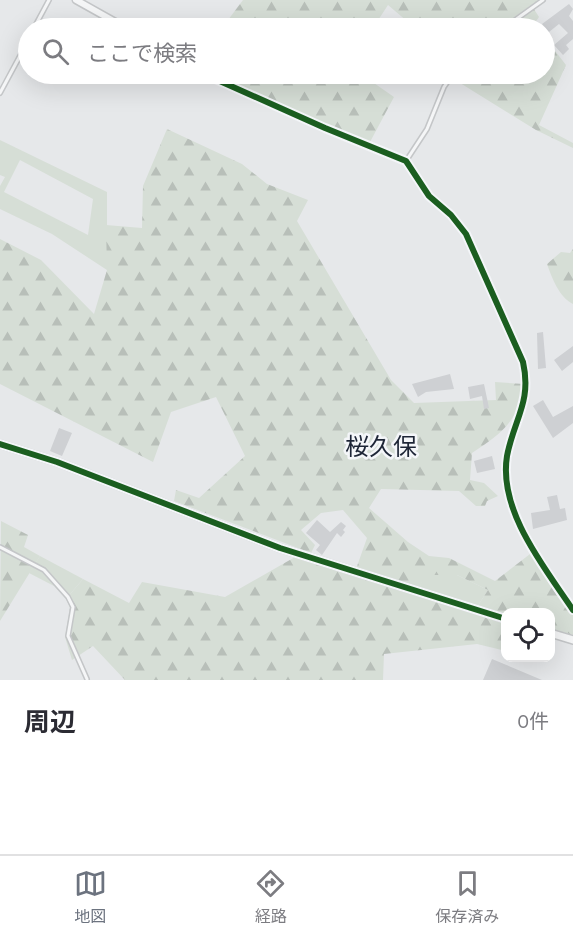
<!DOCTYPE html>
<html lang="ja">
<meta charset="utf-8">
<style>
body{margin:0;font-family:Karla,"Noto Sans JP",sans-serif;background:#f7f7f7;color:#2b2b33}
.controls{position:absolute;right:18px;bottom:18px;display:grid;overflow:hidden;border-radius:12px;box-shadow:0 6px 24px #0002}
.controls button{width:54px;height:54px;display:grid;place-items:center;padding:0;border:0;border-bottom:2px solid #e1e1e2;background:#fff;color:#2b2b33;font:30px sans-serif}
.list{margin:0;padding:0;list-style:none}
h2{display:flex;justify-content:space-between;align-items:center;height:78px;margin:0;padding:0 24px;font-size:26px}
h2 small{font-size:20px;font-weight:400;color:#7c7c81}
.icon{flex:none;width:33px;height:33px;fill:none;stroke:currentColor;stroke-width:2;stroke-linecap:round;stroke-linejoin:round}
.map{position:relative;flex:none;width:573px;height:680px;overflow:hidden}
.search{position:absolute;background:#fff;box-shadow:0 6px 24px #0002;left:18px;right:18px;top:18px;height:66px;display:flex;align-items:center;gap:15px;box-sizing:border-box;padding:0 21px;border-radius:33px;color:#7c7c81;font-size:22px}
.sheet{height:174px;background:#fff}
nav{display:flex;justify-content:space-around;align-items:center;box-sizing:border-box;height:84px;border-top:2px solid #e1e1e2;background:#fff;font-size:16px;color:#7c7c81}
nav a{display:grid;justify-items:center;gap:3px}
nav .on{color:#6c737f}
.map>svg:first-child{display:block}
.grass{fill:#d6ded6;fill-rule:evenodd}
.forest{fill:url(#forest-firs)}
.building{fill:#ced0d3}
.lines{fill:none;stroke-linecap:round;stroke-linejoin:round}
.service-casing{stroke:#c4c6c8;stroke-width:6}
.minor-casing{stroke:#c4c6c8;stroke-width:9}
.tertiary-casing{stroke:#c4c6c8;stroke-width:10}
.service{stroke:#f5f6f7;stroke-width:3}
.minor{stroke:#f5f6f7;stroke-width:6}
.tertiary{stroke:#f5f6f7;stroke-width:7}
.cycleway-casing{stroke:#f4f6f9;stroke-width:10}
.cycleway{stroke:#1b5e20;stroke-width:6}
.labels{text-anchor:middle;stroke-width:5;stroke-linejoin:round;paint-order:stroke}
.neighbourhood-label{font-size:24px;fill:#1d2536;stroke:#f4f6f9}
</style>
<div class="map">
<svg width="573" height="680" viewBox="0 0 573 680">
<defs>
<pattern id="forest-firs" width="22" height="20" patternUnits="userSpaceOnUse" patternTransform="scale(1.5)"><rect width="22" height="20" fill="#d6ded6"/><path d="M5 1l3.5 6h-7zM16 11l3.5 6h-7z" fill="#b8bfb9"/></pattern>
</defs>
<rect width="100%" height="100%" fill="#e6e8ea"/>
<!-- grass -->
<path class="grass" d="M0,140L107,192V270L52,234L0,209V186L5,177L0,175ZM20,160L93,199L88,235L4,192Z
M40,556L83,579L66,599L54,586L29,573Z
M424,575H457L488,590L477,607L419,589Z"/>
<!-- forest -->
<path class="forest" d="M243,0H538L532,6L539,17L534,24L537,28H415L388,5L373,28H222Z
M545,38L566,65L539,125L573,143V148L536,130L452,78L454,74H544Z
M210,74H361L394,97L370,142L321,124Z
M167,129L242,164L267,184L308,200L297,221L391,380L414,403L496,400L495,382L524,384C519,421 501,434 472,453L470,480L484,483L498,496L487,501L485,506H476L459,491L381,489L369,508L408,542L429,556L449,558L495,581L530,554L564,606L573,607V635L551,629L550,612H506L505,615L477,607L488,590L457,575H425L419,589L356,569L367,538L343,510L321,513L301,530L315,545L311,553L174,501L176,490L199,498L245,456L216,397L171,412L153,462L0,384V239L41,260L94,314L107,270L106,225L142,228L143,186Z
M573,249V304C559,297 552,278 547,264L561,252L570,253Z
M1,521L28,535L24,547L40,556L0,621Z
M295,557L505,624L506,651L477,644L384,654L383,680H125L93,646L72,660L65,637L70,608L66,599L83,579L129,603L142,582L225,597Z"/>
<!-- building -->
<path class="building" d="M569,4L573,9L569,16L573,21V39L566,45L569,49L563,55L554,45L568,33L559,24L549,32L542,24Z
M543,332L546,368L538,369L537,333Z
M573,346V362L562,371L554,360Z
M450,374L454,389L426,392L418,397L412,384Z
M484,384L489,408L484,409L482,396L470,399L468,387Z
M543,400L553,417L573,406V423L553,438L533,406Z
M59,428L72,433L62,456L50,451Z
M492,456L495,469L477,473L474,461Z
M557,495L560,509L565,508L567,520L533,529L531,513L550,510L547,497Z
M317,520L330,532L341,522L346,526L343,530L345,532L341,537L337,533L322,555L316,550L320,545L306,533Z
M492,659L542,680H483Z"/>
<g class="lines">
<!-- service casing -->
<g class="service-casing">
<path id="service" d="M34,28L49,0
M504,28L543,0
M0,93L28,41
M406,161L427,129L444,87L453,74
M0,547L44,570L68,597L73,607L68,636L87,679"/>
</g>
<!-- minor casing -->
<g class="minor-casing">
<path id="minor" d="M76,0L126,28
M204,74L325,128L406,161L429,196L451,215L466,234L523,362C532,402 514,419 507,456C498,511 545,568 573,610"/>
</g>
<!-- tertiary casing -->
<g class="tertiary-casing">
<path id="tertiary" d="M0,444L57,462L280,548L506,619
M550,633L573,640"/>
</g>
<!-- service -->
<use href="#service" class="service"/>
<!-- minor -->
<use href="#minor" class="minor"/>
<!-- tertiary -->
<use href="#tertiary" class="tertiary"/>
<!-- cycleway casing -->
<g class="cycleway-casing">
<path id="cycleway" d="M204,74L325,128L406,161L429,196L451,215L466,234L523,362C532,402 514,419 507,456C498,511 545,568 573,610
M0,444L57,462L280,548L506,619"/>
</g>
<!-- cycleway -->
<use href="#cycleway" class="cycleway"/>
</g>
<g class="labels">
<!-- neighbourhood labels -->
<g class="neighbourhood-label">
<text x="381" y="455">桜久保</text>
</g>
</g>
</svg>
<div class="controls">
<button><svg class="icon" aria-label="locate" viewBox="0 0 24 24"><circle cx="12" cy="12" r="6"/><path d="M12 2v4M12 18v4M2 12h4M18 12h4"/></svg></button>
</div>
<div class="search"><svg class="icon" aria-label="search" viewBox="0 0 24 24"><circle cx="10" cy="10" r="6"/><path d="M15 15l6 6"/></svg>ここで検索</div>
</div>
<section class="sheet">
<h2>周辺<small>0件</small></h2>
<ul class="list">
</ul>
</section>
<nav>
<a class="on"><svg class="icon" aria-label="map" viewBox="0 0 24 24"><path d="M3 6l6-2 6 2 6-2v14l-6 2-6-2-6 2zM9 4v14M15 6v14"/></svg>地図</a>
<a><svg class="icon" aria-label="directions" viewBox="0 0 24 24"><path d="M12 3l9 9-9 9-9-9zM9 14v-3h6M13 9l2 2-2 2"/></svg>経路</a>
<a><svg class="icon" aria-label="saved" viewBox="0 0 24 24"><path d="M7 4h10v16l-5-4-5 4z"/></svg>保存済み</a>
</nav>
